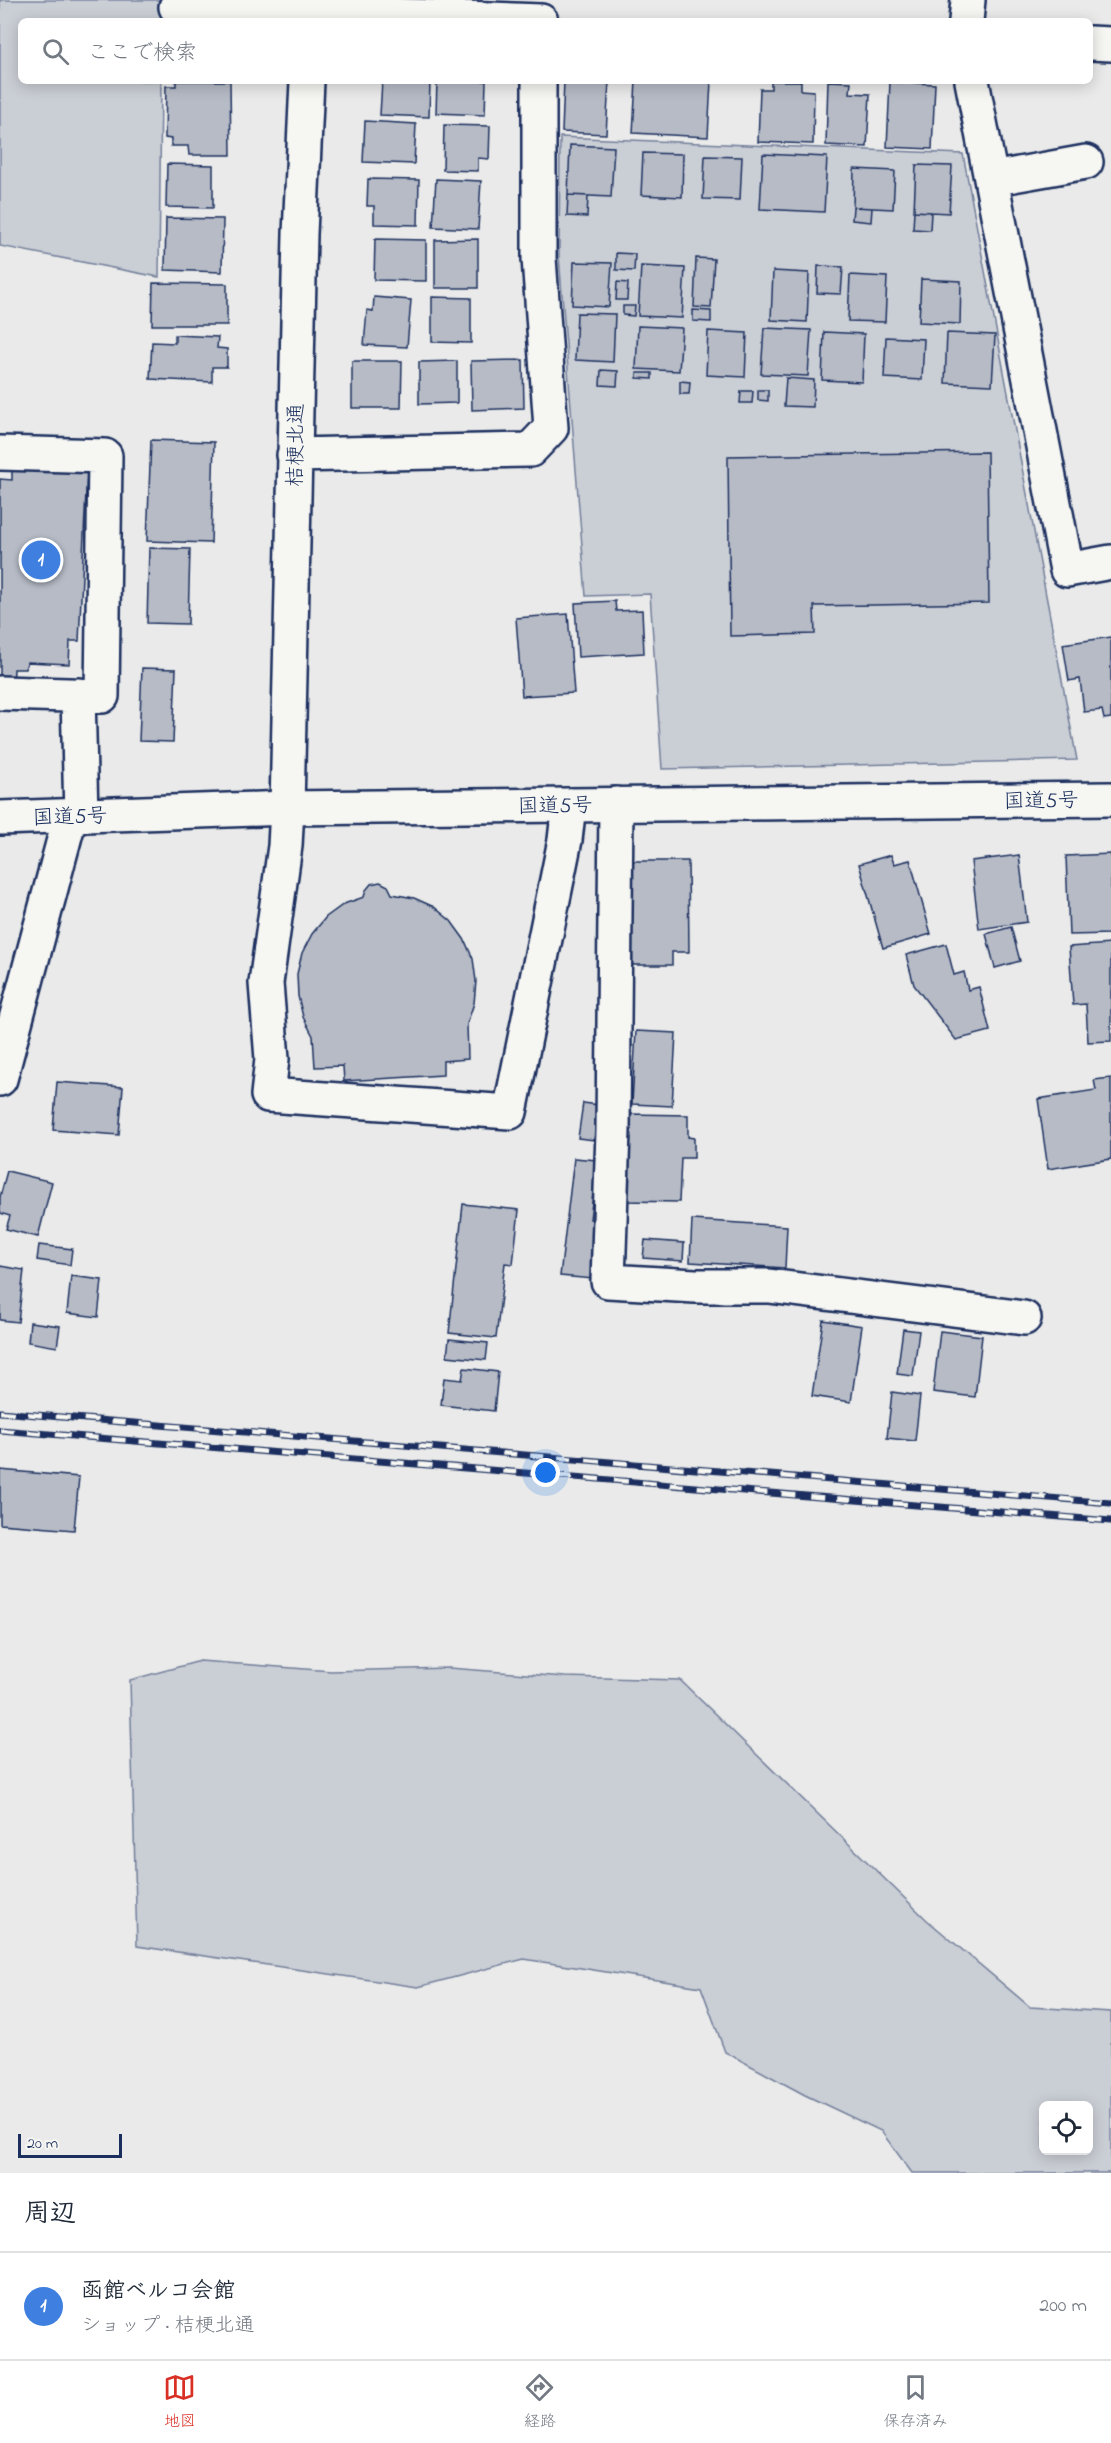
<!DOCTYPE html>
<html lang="ja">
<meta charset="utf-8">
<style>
body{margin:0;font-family:"Indie Flower","Klee One",sans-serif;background:#f6f6f7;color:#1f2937}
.controls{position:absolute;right:18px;bottom:18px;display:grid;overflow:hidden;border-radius:9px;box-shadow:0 3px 15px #0003}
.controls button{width:54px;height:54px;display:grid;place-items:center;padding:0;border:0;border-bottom:2px solid #e0e1e3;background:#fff;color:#1f2937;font:30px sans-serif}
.scale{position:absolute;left:18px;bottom:15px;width:104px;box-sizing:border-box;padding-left:6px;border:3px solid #1b2f5e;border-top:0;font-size:16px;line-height:21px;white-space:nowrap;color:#1b2f5e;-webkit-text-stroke:4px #f6f6f2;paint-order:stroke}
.you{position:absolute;left:546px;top:1473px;width:21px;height:21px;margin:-15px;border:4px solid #fff;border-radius:50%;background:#1a73e8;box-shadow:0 0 0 9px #1a73e833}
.badge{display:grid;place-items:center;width:39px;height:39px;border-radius:50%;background:#d93025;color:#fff;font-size:20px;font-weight:700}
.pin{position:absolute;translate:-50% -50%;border:3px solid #fff;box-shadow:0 2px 6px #0006}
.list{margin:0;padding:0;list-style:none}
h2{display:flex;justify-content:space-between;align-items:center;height:78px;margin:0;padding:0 24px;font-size:26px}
h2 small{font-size:20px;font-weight:400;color:#747a83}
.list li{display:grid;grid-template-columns:39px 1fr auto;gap:18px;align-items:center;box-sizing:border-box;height:108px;padding:0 24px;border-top:2px solid #e0e1e3}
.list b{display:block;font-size:22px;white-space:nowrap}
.list p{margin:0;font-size:20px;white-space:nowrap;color:#747a83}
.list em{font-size:20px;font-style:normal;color:#747a83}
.icon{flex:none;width:33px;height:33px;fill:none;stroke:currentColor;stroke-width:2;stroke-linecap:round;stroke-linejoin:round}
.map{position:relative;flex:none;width:1111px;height:2173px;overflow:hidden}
.search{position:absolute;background:#fff;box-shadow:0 3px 15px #0003;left:18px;right:18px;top:18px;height:66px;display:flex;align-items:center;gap:15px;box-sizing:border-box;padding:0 21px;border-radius:9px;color:#747a83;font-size:22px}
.sheet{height:186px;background:#fff}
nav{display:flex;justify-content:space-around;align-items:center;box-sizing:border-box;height:84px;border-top:2px solid #e0e1e3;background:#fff;font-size:16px;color:#747a83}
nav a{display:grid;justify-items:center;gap:3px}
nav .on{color:#d93025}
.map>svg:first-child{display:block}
.green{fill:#caced5;stroke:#727e9a;stroke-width:1.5;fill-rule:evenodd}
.building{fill:#b6bbc6;stroke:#1b2f5e;stroke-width:1.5}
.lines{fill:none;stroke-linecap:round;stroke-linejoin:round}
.minor-casing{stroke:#1b2f5e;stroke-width:38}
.highway-casing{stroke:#1b2f5e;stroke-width:38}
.minor{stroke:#f6f6f2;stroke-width:33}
.highway{stroke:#f6f6f2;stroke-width:33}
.rail-casing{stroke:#1b2f5e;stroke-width:7}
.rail{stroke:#f6f6f2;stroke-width:4.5;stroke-dasharray:14;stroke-linecap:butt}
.labels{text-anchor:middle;stroke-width:4.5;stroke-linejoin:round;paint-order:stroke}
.street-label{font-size:21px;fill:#1b2f5e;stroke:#f6f6f2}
</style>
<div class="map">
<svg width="1111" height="2173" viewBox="0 0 1111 2173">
<rect width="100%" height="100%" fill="#e9eae9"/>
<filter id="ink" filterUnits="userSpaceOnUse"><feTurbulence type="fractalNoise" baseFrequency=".0167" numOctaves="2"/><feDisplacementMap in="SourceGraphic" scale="12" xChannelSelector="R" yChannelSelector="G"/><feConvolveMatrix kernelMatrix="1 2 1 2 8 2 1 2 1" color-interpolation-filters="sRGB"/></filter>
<g filter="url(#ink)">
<!-- green -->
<path class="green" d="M0,0H162V21H21V81H161L159,277L0,246Z
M560,137L963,154L1077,760L662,769L650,594L586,596L559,256Z
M200,1661L331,1671L449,1668L565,1677L680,1680L927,1920L1030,2007L1111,2012V2173H912L881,2131L805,2095L725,2052L701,1987L524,1959L418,1987L137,1946L130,1680ZM1044,2106H1088V2150H1044Z"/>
<!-- building -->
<path class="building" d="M176,81H230L231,155H189L188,146H171V139L165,138L166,86H176Z
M382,81H430L429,117L380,115Z
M437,81H486L485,115L436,113Z
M564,81H609L606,134L562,132Z
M636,81H711L708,137L633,133Z
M771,81H801V90L814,91L813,144L758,142L760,89H771Z
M828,81L851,82L850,93L870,94L867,147L826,145Z
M890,82L935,84L932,149L887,147Z
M365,121L416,124L414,164L363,162Z
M444,125L490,126L489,159L478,158V171L443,170Z
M570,145L614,147L611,197L568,195Z
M643,153L683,154L682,197L641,195Z
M763,154L827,157L824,212L760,209Z
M705,156L742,157L740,200L703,199Z
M167,164L213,165V208L166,207Z
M916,165L952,166L949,213L914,211Z
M854,169L895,171L893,209L853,207Z
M368,179L419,180L418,225L374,224V206H367Z
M436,179L481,181L478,229L433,227Z
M568,195L588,196L587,217L567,216Z
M853,207L872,208L871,222L852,220Z
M914,211L931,212L930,230L913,229Z
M166,218L223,219L222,272L165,270Z
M375,239L426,240V281L374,280Z
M478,239V288H435V240Z
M616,253L635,254L634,271L616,270Z
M696,258L714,259L711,308L694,307Z
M574,262L612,263L609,307L572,305Z
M641,266L685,268L682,318L638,316Z
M818,266L843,267L841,294L817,293Z
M773,271L809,273L807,322L771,320Z
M850,275L887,277L885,322L848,321Z
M921,279L961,281L960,324L919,322Z
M617,282L628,283L627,300H616Z
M153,283L227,284V325H152Z
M374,297L411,300L407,347L364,345L367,310L373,311Z
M432,297L471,298V343L432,342Z
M623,306H635L634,316L623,315Z
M693,310L711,311V322L693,321Z
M577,313L615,314L613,362L575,360Z
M638,326L682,328L679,371L636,369Z
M764,328L811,330L808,376L761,374Z
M708,331L747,333L745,377L706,375Z
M824,332L864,334L862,382L822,380Z
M947,333L995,335L992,385L945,383Z
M175,335L218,337L217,348L227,349V367H212V382L150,379L152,342L175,343Z
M886,337L924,339L922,380L884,378Z
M523,360L524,408L472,410L471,361Z
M352,361H402L401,408H352Z
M457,361V403L419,404V362Z
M601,370L618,371L617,386L600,385Z
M637,373H652V379L637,378Z
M786,378L814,380L813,407L784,406Z
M680,381L690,382L689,394H680Z
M758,390H768V401L758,400Z
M741,391H753L752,403H740Z
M151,440L214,442L211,543L147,541Z
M987,452L989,603L814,606L815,634L730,636L728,456Z
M12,466L87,469L79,641H70L69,664L27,662L26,669H14L13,686H0V479L12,480Z
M149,548L190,549L188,624L147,623Z
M615,601L616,611L642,610L644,653L578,657L575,603Z
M568,614L574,693L522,696L516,618Z
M1111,637V718L1104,719L1102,710L1084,712L1080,679L1069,681L1063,644Z
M142,668L176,669L173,742L139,741Z
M1111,854V934L1069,935L1066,856Z
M891,855L894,864L910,860L931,934L883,948L859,864Z
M1019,855L1027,922L979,929L971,861Z
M631,861H688L689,952H672V965H631Z
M380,882L388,886L392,894L414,898L434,907L451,921L464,939L473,959L476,981L474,1003L467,1024L468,1059L443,1061V1075L344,1081L343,1066L315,1067L313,1036L303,1017L298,996L297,974L302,953L312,934L326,917L344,904L364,897L366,890L371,884Z
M1011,927L1020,961L995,968L986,934Z
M946,944L954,975L964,972L968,990L979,987L990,1031L956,1040L914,985L906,955Z
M1111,944V1041L1088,1042L1086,1004L1073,1005L1069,947Z
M636,1031L676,1033L672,1106L632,1104Z
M1111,1078V1159L1048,1169L1038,1099L1096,1090L1094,1080Z
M57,1082L123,1087L119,1135L53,1130Z
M583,1103L599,1105L594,1140L578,1138Z
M627,1114L688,1115V1137L694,1138V1158H681L679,1202L625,1201Z
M574,1158L597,1160L590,1219L601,1220L594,1279L560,1276Z
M7,1171L52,1182L38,1237L6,1229L10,1216L0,1213V1197Z
M463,1204L519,1210L513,1264L505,1263L496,1338L449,1333Z
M692,1220L787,1226L785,1268L690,1262Z
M645,1240L684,1243L683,1261L643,1258Z
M39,1245L72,1249L70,1265L37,1260Z
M0,1266L24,1270L18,1322L0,1320Z
M71,1276L102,1280L98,1317L67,1313Z
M823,1320L862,1326L851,1402L812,1396Z
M30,1322L60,1326L57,1347L28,1342Z
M903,1329L919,1331L913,1376L897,1374Z
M940,1331L982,1336L975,1397L933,1392Z
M449,1339L488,1343L486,1360L447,1356Z
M464,1368L498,1372L494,1411L441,1405L444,1378L462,1380Z
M892,1392L920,1396L915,1441L887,1438Z
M0,1470L79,1477L74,1530L0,1524Z"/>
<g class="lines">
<!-- minor casing -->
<g class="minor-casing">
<path id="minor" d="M176,7L541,21
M966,21L968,0
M1090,43L1111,44
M307,81L300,234L287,808L285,846L266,983L272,1059L268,1095L510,1112L565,840L569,805
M972,81L1067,570L1111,562
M991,179L1086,162
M0,453L105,456L102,696L0,693
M294,455L530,450L551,428L539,258V81
M78,695L81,816
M616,804L613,1131L608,1281L695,1286H769L1024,1318
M0,1079L70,817"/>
</g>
<!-- highway casing -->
<g class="highway-casing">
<path id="highway" d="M0,818L287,808L1111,799"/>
</g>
<!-- minor -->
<use href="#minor" class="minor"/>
<!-- highway -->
<use href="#highway" class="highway"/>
<!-- rail casing -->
<g class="rail-casing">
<path id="rail" d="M0,1412L1111,1503
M0,1430L1111,1521"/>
</g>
<!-- rail -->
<use href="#rail" class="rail"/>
</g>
</g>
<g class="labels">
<!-- street labels -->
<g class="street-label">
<text transform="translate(295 445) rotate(-89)" y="7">桔梗北通</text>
<text transform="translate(1041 800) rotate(-1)" y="7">国道5号</text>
<text transform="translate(555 805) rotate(-1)" y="7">国道5号</text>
<text transform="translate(70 816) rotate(-2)" y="7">国道5号</text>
</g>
</g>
</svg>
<div class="controls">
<button><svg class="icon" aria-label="locate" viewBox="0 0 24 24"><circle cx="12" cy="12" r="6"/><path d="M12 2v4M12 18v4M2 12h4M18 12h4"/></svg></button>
</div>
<div class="scale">20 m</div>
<div class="you"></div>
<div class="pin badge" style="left:41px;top:560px;background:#3f7fe0">1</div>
<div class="search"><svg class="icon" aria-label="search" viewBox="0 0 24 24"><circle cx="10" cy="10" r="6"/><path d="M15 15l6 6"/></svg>ここで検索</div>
</div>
<section class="sheet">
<h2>周辺<small></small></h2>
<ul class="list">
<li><span class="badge" style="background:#3f7fe0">1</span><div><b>函館ベルコ会館</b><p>ショップ · 桔梗北通</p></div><em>200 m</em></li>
</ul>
</section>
<nav>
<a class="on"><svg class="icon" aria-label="map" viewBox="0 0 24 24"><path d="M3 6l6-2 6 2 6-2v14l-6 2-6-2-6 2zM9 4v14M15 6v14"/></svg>地図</a>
<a><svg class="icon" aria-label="directions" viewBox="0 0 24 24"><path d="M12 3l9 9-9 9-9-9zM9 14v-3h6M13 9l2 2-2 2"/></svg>経路</a>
<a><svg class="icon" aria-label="saved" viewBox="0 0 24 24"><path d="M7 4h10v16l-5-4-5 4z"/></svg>保存済み</a>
</nav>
